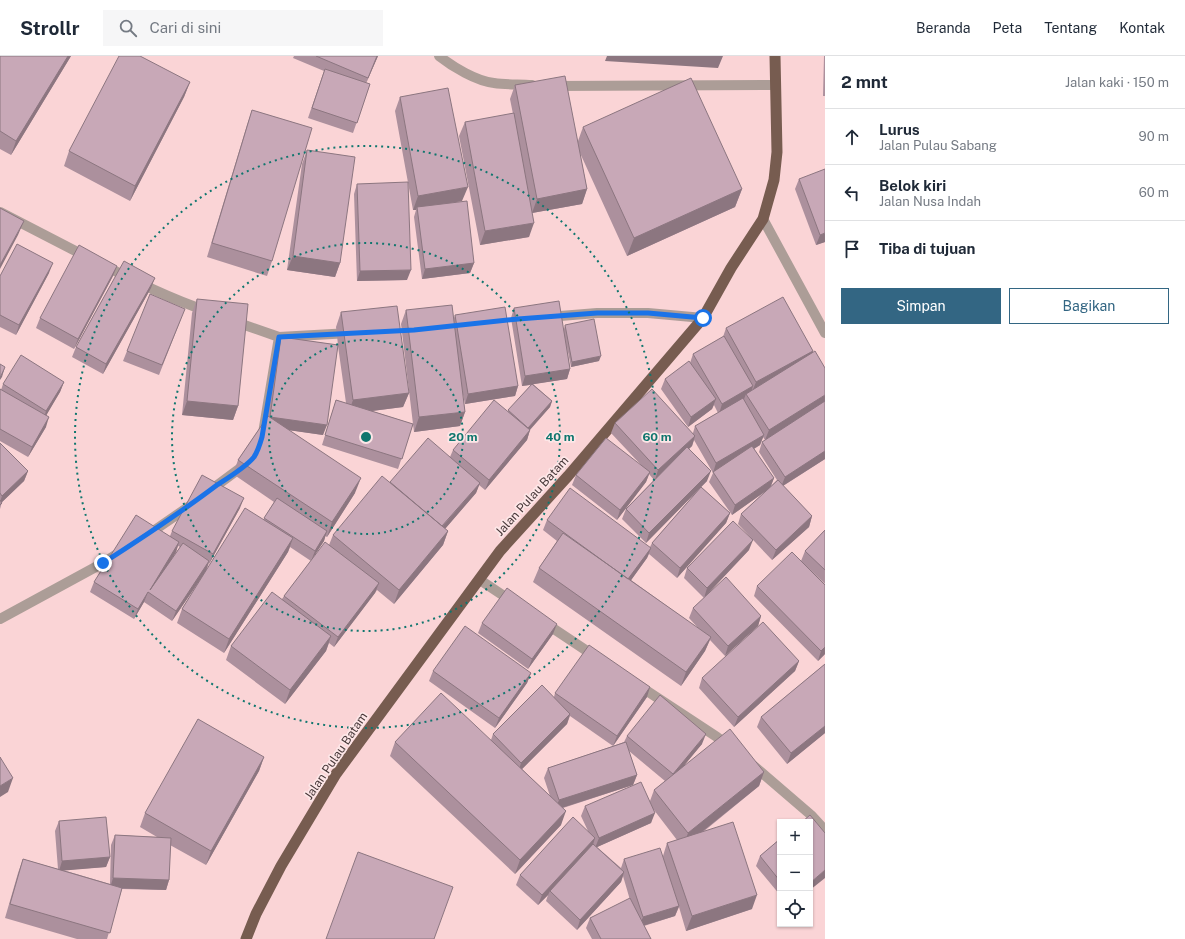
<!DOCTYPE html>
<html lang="id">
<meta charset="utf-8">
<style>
body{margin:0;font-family:"Public Sans",sans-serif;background:#f6f6f7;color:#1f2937}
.controls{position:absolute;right:12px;bottom:12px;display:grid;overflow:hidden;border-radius:0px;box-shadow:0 1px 3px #0004}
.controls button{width:36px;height:36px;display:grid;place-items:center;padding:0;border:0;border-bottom:1px solid #e0e1e3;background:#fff;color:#1f2937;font:20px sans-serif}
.stop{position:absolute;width:12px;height:12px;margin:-9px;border:3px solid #1a73e8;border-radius:50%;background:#fff}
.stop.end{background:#1a73e8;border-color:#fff;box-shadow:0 1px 4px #0008}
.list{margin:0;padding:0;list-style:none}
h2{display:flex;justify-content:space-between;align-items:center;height:52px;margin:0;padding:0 16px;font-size:17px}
h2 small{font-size:13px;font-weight:400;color:#747a83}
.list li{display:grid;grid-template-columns:26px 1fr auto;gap:12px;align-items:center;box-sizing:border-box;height:56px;padding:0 16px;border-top:1px solid #e0e1e3}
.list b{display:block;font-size:15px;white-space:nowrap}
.list p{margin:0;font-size:13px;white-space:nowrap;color:#747a83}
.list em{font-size:13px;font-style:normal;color:#747a83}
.actions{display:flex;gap:8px;padding:12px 16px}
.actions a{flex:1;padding:9px 0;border:1px solid #336683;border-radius:0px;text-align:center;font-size:14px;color:#336683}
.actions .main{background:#336683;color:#fff}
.icon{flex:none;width:22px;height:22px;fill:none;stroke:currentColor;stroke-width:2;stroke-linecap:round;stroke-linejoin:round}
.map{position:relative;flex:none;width:825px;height:883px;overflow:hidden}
header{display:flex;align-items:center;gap:24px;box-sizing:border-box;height:56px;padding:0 20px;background:#fff;border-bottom:1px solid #e0e1e3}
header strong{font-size:19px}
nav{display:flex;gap:22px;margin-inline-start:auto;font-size:14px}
.search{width:280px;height:36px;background:#f6f6f7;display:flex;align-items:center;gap:10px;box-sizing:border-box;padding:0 14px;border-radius:0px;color:#747a83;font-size:15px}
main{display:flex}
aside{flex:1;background:#fff}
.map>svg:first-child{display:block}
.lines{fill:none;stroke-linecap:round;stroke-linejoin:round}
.minor{stroke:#ac9d97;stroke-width:10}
.trunk{stroke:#775c50;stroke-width:11}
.wall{fill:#ac909d;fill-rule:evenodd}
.shaded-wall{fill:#8c7680}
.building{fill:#c8a8b7;stroke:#8c7680}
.route{stroke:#1a73e8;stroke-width:5}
.ring{fill:none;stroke:#0f766e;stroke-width:2;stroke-dasharray:2 4}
.labels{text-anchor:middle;stroke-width:3.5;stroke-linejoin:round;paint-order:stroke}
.street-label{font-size:12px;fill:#463738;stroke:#fde6e7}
.centre{fill:#0f766e;stroke:#fde6e7;stroke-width:2}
.ring-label{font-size:12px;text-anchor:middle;font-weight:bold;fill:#0f766e;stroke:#fde6e7;stroke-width:3.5;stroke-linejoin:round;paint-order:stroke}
</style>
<header>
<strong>Strollr</strong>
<div class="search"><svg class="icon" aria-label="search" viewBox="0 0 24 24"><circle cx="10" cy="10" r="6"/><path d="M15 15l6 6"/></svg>Cari di sini</div>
<nav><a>Beranda</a><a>Peta</a><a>Tentang</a><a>Kontak</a></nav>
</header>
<main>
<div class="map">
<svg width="825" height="883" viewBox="0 0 825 883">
<rect width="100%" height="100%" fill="#fad4d6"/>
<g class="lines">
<!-- minor -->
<path class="minor" d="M439,0C453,11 476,25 494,27C507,29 519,28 532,29
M554,30L775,29
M0,156L87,201
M763,163L825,277
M103,209C137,226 171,243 207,255
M548,261L597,257H648L703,262
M233,265L279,281L350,277
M263,377L279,281
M208,436L243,410
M146,480L194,447
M480,524L513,546
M0,563L103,507L117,498
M545,567L596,601
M638,629L717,681L729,690
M754,710L811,759L825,774"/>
<!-- trunk -->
<path class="trunk" d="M246,883L256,858L281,810L336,718L500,495L568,420L703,262L731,212L763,163L774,124L777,96L775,0"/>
</g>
<!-- wall -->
<path class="wall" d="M71,0L11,99L0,93V1Z
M294,0H378L366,27L370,28L353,77L308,62L324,15L293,2Z
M824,0H825V40H823Z
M190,26L184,41L130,145L64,110L69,95Z
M515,29L578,85L583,71L742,133L735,151L627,200L580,97L587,133L582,148L532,157L529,181L480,189L459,80L465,66L513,58L510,43Z
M400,41L462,145L456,146L474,207L470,217L422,223L414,161L416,154H413L395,55Z
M252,54L272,205L267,220L207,201L247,69Z
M307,94L340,207L335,221L287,214L302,108Z
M799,123L825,186L816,189L795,133Z
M357,128L407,224L357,225L354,138Z
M49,217L16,279L0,271V220Z
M113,220L74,293L36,272L40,262Z
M151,232L103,318L72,301L76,291Z
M197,243L238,350L233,364L182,359L192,257Z
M514,252L564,273L565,269L599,305L571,311L567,291L570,313L567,323L533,328L552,345L550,351L530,374L527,384L485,434L479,429L476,437L445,473L448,475L443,489L394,548L377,534L375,537L334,591L329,587L326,595L285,648L226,604L231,590L282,543L284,540L311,505L290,491L288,496L224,597L177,567L182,553L205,517L172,565L144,546L134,563L90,536L94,526L170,480L172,475L240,452L209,508V507L206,515L263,464L274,446L233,418L238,404L268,360L278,291L281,281L338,289L336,271L341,256L409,337L403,351L372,355L413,368L401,268L406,254L454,262L455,259L518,330L515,340L465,348L462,334L465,356L460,370L414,376L413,368L398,413L322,389L336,344L346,347L338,290L323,379L289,374L355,437L327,481L325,480L324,485L311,504L329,489L333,479L390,426L450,401L453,394L508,355L531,329L522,330L511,262ZM178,490L180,491L171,504L176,496Z
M181,263L159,319L123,305L127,295Z
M726,272L813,295L812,297L825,403L783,430L812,460L809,471L772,504L738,468L741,458L766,435L732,459L709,426L713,417L694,384L692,390L689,393L707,425L701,431L730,457L726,467L677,522L649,498L647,502L631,524L700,574L689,562L693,552L704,542L684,522L687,512L749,494L704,541L761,560L758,570L725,600L710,584L705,595L681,630L533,526L539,512L557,485L543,474L547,464L650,491L652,487L701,431L646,487L622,463L626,453L654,424L649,418L646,426L617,464L572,429L576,419L642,410L611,377L615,367L693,377L695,370L718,357L714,349L712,353L688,371L661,333L665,323L690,307L693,298L723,281ZM763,381L765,384L762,386L759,396L777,424L771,430L774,422L754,393L760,389Z
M64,326L60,336L46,359V371L28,401L0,385V333L1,334L3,328Z
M0,387L28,415L24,425L2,446L0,453Z
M825,474V528L801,505L805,495Z
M757,530L825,598L818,605L754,540Z
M482,567L553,578L528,613L478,577Z
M799,605L795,615L734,671L699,632L702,622Z
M825,608V677L787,708L757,671L761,661Z
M433,615L531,617L527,627L495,672L429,625Z
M555,637L647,641L613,690L624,686L627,680L702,688L682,711L764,716L759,730L703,776L752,853L686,875L679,851L675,860L644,870L651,883H592L586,872L590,862L630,844L623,820L621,826L577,874L546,845L548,839L538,849L516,829L520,819L588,775L581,760L585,750L650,745L654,734L665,725L629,695L637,719L633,729L563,752L561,769L515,818L390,700L395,686L491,684L493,678L554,641ZM570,660L613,690L548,712L544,722L550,740L522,713L567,668ZM654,754L677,784L667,787L663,800L624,803L621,812L597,791L651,767Z
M264,701L259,715L206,809L170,789L169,824L166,834L122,833L107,883H77L5,862L18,817L23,803L58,813L55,775L59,765L110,801L106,811L63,814L110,828L111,789L115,779L157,781L140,771L145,757Z
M780,783V839L756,810L760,800Z"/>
<!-- shaded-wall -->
<path class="shaded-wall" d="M68,0H71L11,99L16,85Z
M377,0H378L364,32L368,22Z
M607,0H723L718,12L605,5Z
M190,26L184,41L130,145L135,130Z
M468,131L462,145L418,153L417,151L416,154H413L418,140Z
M587,133L582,148L532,157L537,143Z
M742,133L735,151L627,200L634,182Z
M24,165L18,179L0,213V209Z
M534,167L529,181L480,189L485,175Z
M825,177V186L816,189L820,179Z
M293,200L340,207L335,221L287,214Z
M53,207L49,217L16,279L19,269Z
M474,207L470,217L422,223L425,213Z
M117,210L113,220L74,293L78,283Z
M411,214L407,224L357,225L360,215Z
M155,222L151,232L103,318L106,308Z
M813,295L809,305L752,336L756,326Z
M601,300L599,305L571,311L572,306Z
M5,311L2,321L0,324V322Z
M570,313L567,323L522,330L525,320Z
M64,326L60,336L43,365L46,355Z
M518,330L515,340L465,348L468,338Z
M753,330L750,340L746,338L744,343L719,358L722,348Z
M409,337L403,351L348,358L353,344Z
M825,339V347L765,384L769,374Z
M716,343L712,353L688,371L691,361Z
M187,345L238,350L233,364L182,359Z
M552,345L550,351L526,378L528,372Z
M465,356L460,370L414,376L419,361Z
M49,361L46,371L28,401L32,391Z
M270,361L327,369L323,379L266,371Z
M530,374L527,384L485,434L489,424Z
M764,379L760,389L713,417L716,407Z
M695,380L692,390L655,424L658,414Z
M825,395V403L781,431L785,421Z
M28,415L24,425L0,448V446L2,440Z
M711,415L707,425L646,487L649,477Z
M650,416L646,426L617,464L620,454Z
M361,422L355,437L327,481L332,466Z
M774,422L770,432L732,459L735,449Z
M480,427L476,437L438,481L442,471Z
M244,442L240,452L209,508L213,498Z
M730,457L726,467L677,522L680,512Z
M812,460L809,471L772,504L776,494Z
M327,475L324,485L311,505L315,495Z
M448,475L443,489L394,548L399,534Z
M293,482L288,496L224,597L229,583Z
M753,484L749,494L704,542L707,532Z
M179,486L176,496L150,538V534Z
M651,492L647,502L624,534L627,524Z
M209,505L206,515L172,565L176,555Z
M379,527L375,537L334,591L338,581Z
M148,536L144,546L134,563L138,553Z
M761,560L758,570L725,600L728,590Z
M557,568L553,578L528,613L532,603Z
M331,580L326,595L285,648L290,634Z
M711,581L705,595L681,630L686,616Z
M825,591V598L818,605L821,595Z
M799,605L795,615L734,671L738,661Z
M531,617L527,627L495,672L499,662Z
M650,631L647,641L613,690L617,680Z
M570,658L567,668L518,717L521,707Z
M825,670V677L787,708L791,697Z
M706,678L702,688L669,728L673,718Z
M264,701L259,715L206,809L211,795Z
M764,716L759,730L683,791L688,777Z
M637,719L633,729L555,754L559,744Z
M13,722L8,736L0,741V730Z
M566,755L561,769L515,818L520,804Z
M655,757L651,767L595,792L599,782Z
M595,782L592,792L550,835L548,839L538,849L542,839Z
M110,801L106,811L59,815L62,805Z
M825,814V822L810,834V827Z
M624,816L621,826L577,874L580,864Z
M113,822L169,824L166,834L110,832Z
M757,839L752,853L686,875L692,860Z
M679,850L675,860L639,871L643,861Z"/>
<!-- building -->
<path class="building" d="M0,0H68L16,85L0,75Z
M119,0H140L190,26L135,130L69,95Z
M316,0H377L368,22Z
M325,13L370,28L357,67L312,52Z
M565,20L587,133L537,143L515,29Z
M691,22L742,133L634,182L583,71Z
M448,32L468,131L418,140L400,41Z
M252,54L312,72L272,205L212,187Z
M514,57L534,167L485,175L465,66Z
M307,94L355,101L340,207L293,200Z
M825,113V177L820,179L799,123Z
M408,126L411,214L360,215L357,128Z
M467,145L474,207L425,213L417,151Z
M0,152L24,165L0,209Z
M17,188L53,207L19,269L0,259V220Z
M79,189L117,210L78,283L40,262Z
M124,205L155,222L106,308L76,291Z
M150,238L185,253L162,309L127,295Z
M783,241L813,295L756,326L726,272Z
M197,243L248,248L238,350L187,345Z
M559,245L570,313L525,320L514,252Z
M452,249L465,356L419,361L406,254Z
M397,250L409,337L353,344L341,256Z
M505,251L518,330L468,338L455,259Z
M594,263L601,300L572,306L565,269Z
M724,280L753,330L722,348L693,298Z
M281,281L338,289L327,369L270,361Z
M815,295L825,312V339L769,374L746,338Z
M21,299L64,326L46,355L3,328Z
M689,305L716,343L691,361L665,323Z
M0,308L5,311L0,322Z
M532,328L552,345L528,372L508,354Z
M0,333L49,361L32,391L0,373Z
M652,333L695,380L658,414L615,367Z
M743,342L764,379L716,407L695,370Z
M336,344L413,368L402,403L325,379Z
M494,344L530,374L489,424L453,394Z
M825,345V395L785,421L762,386Z
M268,360L361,422L332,466L238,404Z
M428,382L480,427L442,470L390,426Z
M606,382L650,416L620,454L576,419Z
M0,387L28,415L2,440L0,437Z
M752,390L774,422L735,449L713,416Z
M687,391L711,415L649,477L626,453Z
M202,419L244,442L213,498L172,475Z
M382,420L448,475L399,534L333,479Z
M778,424L812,460L776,494L741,458Z
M701,431L730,457L680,512L652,487Z
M570,432L651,492L628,523L570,481L547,464Z
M277,442L327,475L315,495L264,462Z
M0,444L2,447L0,449Z
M245,452L293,482L229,583L182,553Z
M136,459L179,486L150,534L183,487L209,505L176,555L148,536L138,553L94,526Z
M733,465L753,484L707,532L687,512Z
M825,474V514L805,495Z
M563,477L711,581L686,616L539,512Z
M325,486L379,527L338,581L284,540Z
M792,496L825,529V591L821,595L757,530Z
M726,521L761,560L728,590L693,552Z
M507,532L557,568L532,603L482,567Z
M272,536L331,580L290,634L231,590Z
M763,566L799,605L738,661L702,622Z
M465,570L531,617L499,662L433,615Z
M589,589L650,631L617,680L555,637Z
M825,608V670L791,697L761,661Z
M542,629L570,658L521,707L493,678Z
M441,637L566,755L520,804L395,686Z
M660,639L706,678L673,718L627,680Z
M198,663L264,701L211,795L145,757Z
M730,673L764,716L688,777L654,734Z
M626,686L637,719L559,744L548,712Z
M0,701L13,722L0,730Z
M641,726L655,757L599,782L585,750Z
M810,759L825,777V814L810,827V766H802Z
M106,761L110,801L62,805L59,765Z
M573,761L595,782L542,839L520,819Z
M733,766L757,839L692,860L667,787Z
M115,779L171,782L169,824L113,822Z
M780,783V825L760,800Z
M593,788L624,816L580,864L550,835Z
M660,792L679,850L643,861L624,803Z
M358,796L453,831L434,883H326Z
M23,803L122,832L110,877L10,848Z
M630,842L651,883H601L590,862Z"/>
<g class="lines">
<!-- route -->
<path class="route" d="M103,507C142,482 180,457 217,429C228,422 246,411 254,401C258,395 260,388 262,381L279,281L414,274L518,263L597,257H648L703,262"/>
</g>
<!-- distance rings -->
<g class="ring">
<circle cx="366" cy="381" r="97"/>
<circle cx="366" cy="381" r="194"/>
<circle cx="366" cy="381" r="291"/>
</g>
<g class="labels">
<!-- street labels -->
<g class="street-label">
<text transform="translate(532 440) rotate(-48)" y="4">Jalan Pulau Batam</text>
<text transform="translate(336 700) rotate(-56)" y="4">Jalan Pulau Batam</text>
</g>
</g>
<circle cx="366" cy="381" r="6" class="centre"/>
<g class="ring-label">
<text x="463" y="385">20 m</text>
<text x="560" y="385">40 m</text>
<text x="657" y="385">60 m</text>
</g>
</svg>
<div class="controls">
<button>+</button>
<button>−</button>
<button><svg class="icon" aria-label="locate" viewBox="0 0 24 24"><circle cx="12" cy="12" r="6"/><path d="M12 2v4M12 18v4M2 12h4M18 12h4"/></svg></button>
</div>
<div class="stop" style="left:703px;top:262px"></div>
<div class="stop end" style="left:103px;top:507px"></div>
</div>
<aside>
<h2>2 mnt<small>Jalan kaki · 150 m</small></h2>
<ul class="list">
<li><svg class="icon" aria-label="ahead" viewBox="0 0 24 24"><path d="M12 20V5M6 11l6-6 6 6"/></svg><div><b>Lurus</b><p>Jalan Pulau Sabang</p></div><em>90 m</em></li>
<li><svg class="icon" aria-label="left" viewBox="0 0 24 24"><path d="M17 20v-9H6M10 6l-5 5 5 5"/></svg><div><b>Belok kiri</b><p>Jalan Nusa Indah</p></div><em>60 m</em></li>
<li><svg class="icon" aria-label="arrive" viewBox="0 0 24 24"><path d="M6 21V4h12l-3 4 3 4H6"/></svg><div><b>Tiba di tujuan</b></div></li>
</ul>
<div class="actions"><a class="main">Simpan</a><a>Bagikan</a></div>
</aside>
</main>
